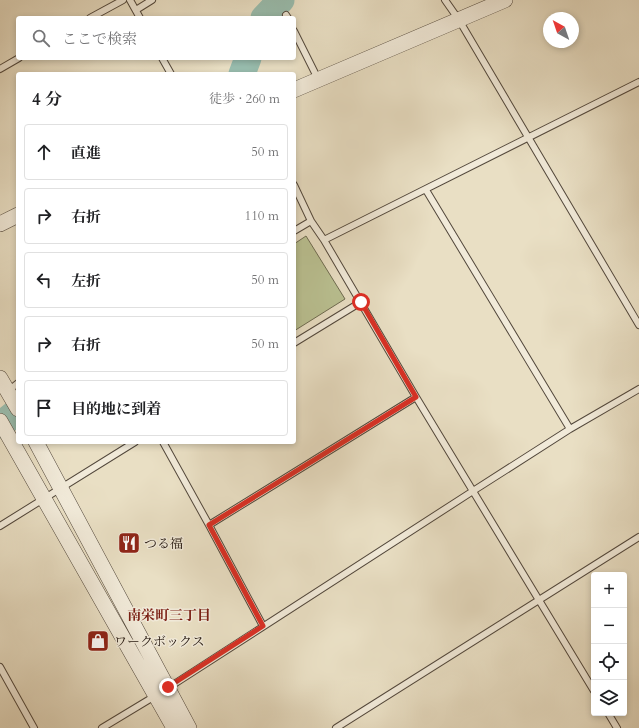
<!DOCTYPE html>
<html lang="ja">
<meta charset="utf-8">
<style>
body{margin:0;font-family:Cardo,"Noto Serif JP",serif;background:#f2f2f2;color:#202124}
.controls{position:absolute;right:12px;bottom:12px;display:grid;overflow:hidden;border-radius:4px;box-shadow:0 2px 6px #0003}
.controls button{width:36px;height:36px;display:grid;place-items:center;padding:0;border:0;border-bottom:1px solid #e0e0e0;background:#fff;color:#202124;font:20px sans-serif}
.compass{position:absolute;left:543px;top:12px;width:36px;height:36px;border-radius:50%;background:#fff;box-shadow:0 2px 6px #0003;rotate:320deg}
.stop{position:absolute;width:12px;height:12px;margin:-9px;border:3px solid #d93025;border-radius:50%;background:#fff}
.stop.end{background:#d93025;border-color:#fff;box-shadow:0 1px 4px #0008}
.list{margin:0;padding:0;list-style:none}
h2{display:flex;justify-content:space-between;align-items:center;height:52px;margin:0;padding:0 16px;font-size:17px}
h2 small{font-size:13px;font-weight:400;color:#757577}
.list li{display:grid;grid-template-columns:26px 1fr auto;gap:12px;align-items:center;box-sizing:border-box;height:56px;margin:0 8px 8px;padding:0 8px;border:1px solid #e0e0e0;border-radius:4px}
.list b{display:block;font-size:15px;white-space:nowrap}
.list em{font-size:13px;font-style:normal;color:#757577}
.icon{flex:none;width:22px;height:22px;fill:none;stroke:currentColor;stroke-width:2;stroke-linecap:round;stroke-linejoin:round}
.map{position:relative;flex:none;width:639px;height:728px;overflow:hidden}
.search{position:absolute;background:#fff;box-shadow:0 2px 6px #0003;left:16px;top:16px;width:280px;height:44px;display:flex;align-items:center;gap:10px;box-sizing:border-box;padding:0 14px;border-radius:4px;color:#757577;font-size:15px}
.panel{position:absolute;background:#fff;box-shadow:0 2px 6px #0003;left:16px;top:72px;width:280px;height:372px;border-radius:4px}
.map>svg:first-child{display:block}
.green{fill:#bac192;stroke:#6e6b50}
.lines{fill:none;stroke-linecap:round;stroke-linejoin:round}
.river{stroke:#99bdae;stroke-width:27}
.service-casing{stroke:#53483c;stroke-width:8}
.tertiary-casing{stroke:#53483c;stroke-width:16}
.service{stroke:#f1ead9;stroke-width:6}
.tertiary{stroke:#f1ead9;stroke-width:15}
.route{stroke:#d93025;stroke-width:5}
.labels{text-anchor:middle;stroke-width:3;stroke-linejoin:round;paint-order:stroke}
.poi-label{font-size:13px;fill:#21150e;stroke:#f1ead9;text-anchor:start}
.neighbourhood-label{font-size:14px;font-weight:bold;fill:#7a1f14;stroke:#f1ead9}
</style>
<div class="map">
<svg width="639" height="728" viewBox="0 0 639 728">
<rect width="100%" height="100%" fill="#e9dfc4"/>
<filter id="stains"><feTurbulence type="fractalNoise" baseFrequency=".005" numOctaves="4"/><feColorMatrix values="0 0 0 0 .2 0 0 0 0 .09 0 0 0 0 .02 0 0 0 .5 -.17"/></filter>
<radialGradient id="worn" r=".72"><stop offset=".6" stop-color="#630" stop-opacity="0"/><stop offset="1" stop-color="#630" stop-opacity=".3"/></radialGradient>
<!-- green -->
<path class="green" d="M306,236L345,299L294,331V244Z"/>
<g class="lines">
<!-- river -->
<path class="river" d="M264,18L281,0
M242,74L248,58
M0,425L18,411"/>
<!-- service casing -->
<g class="service-casing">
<path id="service" d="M130,0L140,18
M445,0L459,20L639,325
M136,10L152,0
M286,15L288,18
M90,18L123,0
M294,31L318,79
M162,58L171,74
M0,69L19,58
M294,185L311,221L324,240L416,397L594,691
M426,190L570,429
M294,231L311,221
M324,240L639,82
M294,343L361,302
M8,391L18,383
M163,442L209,525L263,626
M209,525L416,397
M0,526L135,442
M0,667L34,728
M168,688L473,491L570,429L639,389
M608,713L617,728
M102,728L155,696
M336,728L639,537"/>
</g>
<!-- tertiary casing -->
<g class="tertiary-casing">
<path id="tertiary" d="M294,90L505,0
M0,224L18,215
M0,378L18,409
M0,421L174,728
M36,442L189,728"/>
</g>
<!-- service -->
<use href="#service" class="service"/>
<!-- tertiary -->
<use href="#tertiary" class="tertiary"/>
</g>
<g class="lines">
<!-- route -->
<path class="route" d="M168,687L263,626L209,525L416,397L361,302"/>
</g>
<!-- icons -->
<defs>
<g id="restaurant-square" transform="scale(1.15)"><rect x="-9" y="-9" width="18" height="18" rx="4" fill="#8f2418" stroke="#f1ead9"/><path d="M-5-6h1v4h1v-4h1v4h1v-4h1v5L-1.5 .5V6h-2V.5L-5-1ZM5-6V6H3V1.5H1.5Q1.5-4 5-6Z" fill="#fff"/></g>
<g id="shop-square" transform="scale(1.15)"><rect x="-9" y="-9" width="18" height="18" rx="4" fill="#8f2418" stroke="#f1ead9"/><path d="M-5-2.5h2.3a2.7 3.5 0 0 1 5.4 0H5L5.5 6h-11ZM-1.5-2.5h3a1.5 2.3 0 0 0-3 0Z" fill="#fff"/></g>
</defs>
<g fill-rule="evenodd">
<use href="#restaurant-square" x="129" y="543"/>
<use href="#shop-square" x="98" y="641"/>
</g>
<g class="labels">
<!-- poi labels -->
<g class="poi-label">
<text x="144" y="548">つる福</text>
<text x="114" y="646">ワークボックス</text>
</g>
<!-- neighbourhood labels -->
<g class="neighbourhood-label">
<text x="169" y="620">南栄町三丁目</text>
</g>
</g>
<rect width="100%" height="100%" filter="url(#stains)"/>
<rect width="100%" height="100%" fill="url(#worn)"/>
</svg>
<div class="controls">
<button>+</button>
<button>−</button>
<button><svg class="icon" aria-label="locate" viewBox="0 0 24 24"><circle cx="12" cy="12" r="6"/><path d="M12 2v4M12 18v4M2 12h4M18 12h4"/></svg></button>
<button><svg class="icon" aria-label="layers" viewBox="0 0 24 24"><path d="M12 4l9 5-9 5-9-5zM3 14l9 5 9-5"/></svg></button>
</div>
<svg class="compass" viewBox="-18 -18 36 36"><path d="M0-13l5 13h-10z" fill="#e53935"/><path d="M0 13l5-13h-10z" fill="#757577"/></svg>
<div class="stop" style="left:361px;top:302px"></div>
<div class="stop end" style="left:168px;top:687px"></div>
<div class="search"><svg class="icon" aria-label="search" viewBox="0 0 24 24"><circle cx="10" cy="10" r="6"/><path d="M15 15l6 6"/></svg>ここで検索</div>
<section class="panel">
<h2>4 分<small>徒歩 · 260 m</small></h2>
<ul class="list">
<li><svg class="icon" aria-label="ahead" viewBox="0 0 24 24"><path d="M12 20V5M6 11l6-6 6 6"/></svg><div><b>直進</b></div><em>50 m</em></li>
<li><svg class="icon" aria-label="right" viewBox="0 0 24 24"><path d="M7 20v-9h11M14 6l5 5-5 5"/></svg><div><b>右折</b></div><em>110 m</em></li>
<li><svg class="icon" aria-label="left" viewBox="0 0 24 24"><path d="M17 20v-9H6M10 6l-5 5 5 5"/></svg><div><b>左折</b></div><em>50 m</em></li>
<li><svg class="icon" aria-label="right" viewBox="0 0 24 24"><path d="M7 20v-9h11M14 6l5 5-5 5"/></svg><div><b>右折</b></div><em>50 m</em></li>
<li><svg class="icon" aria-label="arrive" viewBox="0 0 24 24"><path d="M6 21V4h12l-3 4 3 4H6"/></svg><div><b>目的地に到着</b></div></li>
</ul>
</section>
</div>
